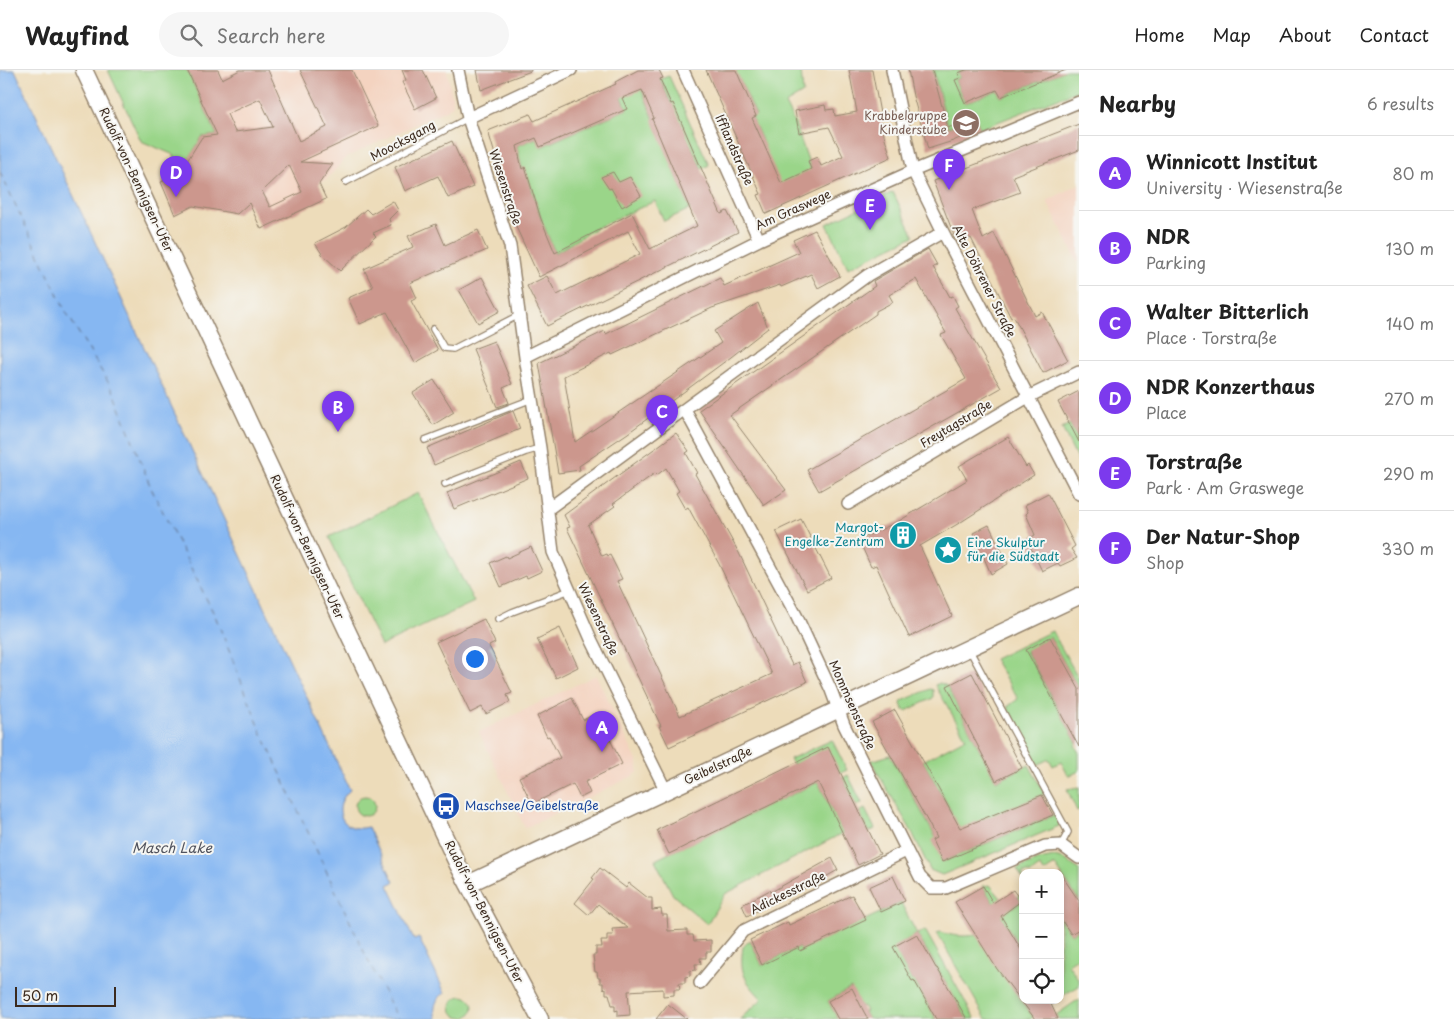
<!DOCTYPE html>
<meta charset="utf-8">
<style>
body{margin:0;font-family:"Playpen Sans",sans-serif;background:#f6f6f6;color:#222}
.controls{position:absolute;right:15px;bottom:15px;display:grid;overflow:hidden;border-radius:10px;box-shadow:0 2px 8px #0003}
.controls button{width:45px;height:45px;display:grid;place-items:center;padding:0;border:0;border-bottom:1px solid #e0e0e0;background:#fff;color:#222;font:25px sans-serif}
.scale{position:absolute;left:15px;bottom:12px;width:101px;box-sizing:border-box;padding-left:5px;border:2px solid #3b2a1e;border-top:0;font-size:14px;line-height:18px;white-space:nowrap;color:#3b2a1e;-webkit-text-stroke:4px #f6f6f2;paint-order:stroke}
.you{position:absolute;left:474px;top:588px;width:18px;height:18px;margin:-12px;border:4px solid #fff;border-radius:50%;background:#1a73e8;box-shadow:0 0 0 8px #1a73e833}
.badge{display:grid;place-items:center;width:32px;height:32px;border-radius:50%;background:#7c3aed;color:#fff;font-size:16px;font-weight:700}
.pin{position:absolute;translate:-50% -41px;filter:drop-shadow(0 1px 2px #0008)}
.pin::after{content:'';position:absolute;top:26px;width:18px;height:15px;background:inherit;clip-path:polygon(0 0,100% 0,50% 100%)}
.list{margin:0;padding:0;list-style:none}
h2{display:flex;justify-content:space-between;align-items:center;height:65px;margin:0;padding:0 20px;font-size:21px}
h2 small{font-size:16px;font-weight:400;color:#767676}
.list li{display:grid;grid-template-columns:32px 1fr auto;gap:15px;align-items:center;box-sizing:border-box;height:75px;padding:0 20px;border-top:1px solid #e0e0e0}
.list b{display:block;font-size:19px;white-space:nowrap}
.list p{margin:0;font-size:16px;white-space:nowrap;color:#767676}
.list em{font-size:16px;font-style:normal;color:#767676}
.icon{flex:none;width:28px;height:28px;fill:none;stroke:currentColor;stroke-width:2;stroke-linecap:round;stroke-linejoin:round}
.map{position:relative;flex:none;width:1079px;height:949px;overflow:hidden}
header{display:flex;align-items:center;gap:30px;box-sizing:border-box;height:70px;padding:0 25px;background:#fff;border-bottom:1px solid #e0e0e0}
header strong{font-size:24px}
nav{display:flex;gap:28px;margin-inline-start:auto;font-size:18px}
.search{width:350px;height:45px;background:#f6f6f6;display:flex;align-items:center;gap:12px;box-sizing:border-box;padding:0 18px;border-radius:28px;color:#767676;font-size:19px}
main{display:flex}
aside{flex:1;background:#fff}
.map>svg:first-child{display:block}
.built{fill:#f4d3c0}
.green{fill:#9ad589;stroke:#6a8054}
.water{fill:#86b7f2;stroke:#607088}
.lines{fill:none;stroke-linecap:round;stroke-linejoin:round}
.ferry{stroke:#52545e;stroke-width:1;stroke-dasharray:6 5;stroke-linecap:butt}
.building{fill:#cc978d;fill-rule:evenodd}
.lane-casing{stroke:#94836c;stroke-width:8}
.street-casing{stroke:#94836c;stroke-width:14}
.secondary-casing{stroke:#94836c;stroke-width:19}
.lane{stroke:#fff;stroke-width:5.5}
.street{stroke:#fff;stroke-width:11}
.secondary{stroke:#fff;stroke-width:16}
.labels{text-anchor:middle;stroke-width:4;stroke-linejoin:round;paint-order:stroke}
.education-label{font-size:12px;fill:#785e54;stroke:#f6f6f2;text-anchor:end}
.street-label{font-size:12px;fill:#3b2a1e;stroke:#f6f6f2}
.culture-label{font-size:12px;fill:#0d838f;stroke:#f6f6f2;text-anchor:end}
.transit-label{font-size:12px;fill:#164399;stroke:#f6f6f2;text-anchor:start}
.water-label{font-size:14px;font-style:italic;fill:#52545e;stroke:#f6f6f2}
</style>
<header>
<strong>Wayfind</strong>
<div class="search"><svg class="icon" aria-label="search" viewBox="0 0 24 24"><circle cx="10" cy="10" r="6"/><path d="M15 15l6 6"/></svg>Search here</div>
<nav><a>Home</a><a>Map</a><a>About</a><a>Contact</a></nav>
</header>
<main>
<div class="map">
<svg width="1079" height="949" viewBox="0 0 1079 949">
<rect width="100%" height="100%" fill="#f6f6f2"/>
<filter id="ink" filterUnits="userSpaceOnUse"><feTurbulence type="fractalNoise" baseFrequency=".02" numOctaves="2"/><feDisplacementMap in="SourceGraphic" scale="10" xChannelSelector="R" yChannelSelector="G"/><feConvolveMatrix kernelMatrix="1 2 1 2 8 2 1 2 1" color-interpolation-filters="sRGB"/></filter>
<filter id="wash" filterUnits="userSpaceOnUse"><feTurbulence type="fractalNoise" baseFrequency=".0096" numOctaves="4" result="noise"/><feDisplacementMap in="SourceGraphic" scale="20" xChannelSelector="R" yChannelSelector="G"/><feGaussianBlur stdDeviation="1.12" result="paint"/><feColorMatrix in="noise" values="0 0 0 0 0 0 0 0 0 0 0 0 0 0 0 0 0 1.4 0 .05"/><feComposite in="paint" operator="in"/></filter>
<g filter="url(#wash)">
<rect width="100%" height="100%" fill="#eddcba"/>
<!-- built -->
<path class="built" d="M108,0H447L453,32L452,36L448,39L347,87L326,110L318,113L326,129L261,159L249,134L237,144L197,137L196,135L175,145L161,112L181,103L174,85L141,71Z
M1079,114V195L1047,131Z
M596,605L638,693V702L633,706L525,758L479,662Z"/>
<!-- green -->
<path class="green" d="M108,0H187L217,65L202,67L181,102L174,85L141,71Z
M723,0H801L803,23L785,34L795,54L812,101L778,116L761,68L752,48L756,45L737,4Z
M933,0H966L958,3L960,8L955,10L965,33L997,20L1001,27L1066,0H1079V20L980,59L975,47L948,57Z
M669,6L709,95L702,99L660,9Z
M642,20L690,139L664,151L655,131L596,158L555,183L544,156L532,161L542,151L525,98L522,99L517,76L536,68L541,77L627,39L620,22Z
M893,122L914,166L848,198L827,154Z
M1070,354L1079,372V394L1062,358Z
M418,423L474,532L381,576L329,467Z
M1052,561L1079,609V619L1050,567L1026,581L1077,673L1075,675L1079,683V701L1071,705H1068L1061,692L1053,696L1049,689L1037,695L1007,637L1018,629L994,589Z
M940,613L947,616L996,711L1029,695L1045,724L955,761L951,741L923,691L966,668L935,615Z
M930,619L933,620V628L906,641L903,639L901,634L902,631Z
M832,670L847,700L840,703L793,694L790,689Z
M890,685L936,768L942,792L1054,745H1056L1060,754L1059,756L942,805L930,800L912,762L871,691Z
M848,705L862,733L856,736L843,708Z
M818,712L843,763L725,824L707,854L673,825L655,790Z
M1079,717V740L1077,741L1067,719Z
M355 736a10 10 0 1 1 20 0a10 10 0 1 1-20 0Z
M865,739L875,759L869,762L859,742Z
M1054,787L1066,790L1079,800V831L1055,795L1044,802L1040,797L1031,803H1023V809L1017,799L1039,790Z
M990,815L1010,839L1021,832L1018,826L1023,823V883L983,816Z
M901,833L917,864L925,860L975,949H967L917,864L894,877L912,911L914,910L936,949H868L864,942L866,941L863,936L861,937L851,918L828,931L838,949H740L762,929C745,911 739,903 743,877L750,870L762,895L799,877L801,880Z
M1060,848L1071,864L1079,859V887L1068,894L1079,910V916L1060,927Z
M940,862C952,866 963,867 976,865L1033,947L1031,949H986L937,863Z
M451 937a11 11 0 1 1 22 0a11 11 0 1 1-22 0Z
M1079,929V949H1058L1056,945Z"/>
<!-- water -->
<path class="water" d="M0,0H15L350,720C330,738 342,764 368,757L394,812L388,815L414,870L419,868L445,923C435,929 433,938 436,949H0Z"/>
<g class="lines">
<!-- ferry -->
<path class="ferry" d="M0,102L65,240L114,322L151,418L216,548L263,666L368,890L398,949"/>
</g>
<g id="blocks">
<!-- building -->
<path class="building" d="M187,0H218L222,9L240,0H268L299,71L327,57L300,0H352L378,56L300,92L333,94L319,114L326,129L261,159L249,133L237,144L193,136L175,145L161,112L179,104L202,67L217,65ZM260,29L273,57L235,62L227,44ZM289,95L302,122L270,137L262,121Z
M402,0H423L436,28L415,39L402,12L406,10Z
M477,0H531V1L481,20Z
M638,0H659L663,8L660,9L671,34L673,33L721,144L727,141L738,162L547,256L527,216L547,206L557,225L640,184L628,161L539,207L517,159L488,61L530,44L534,51L616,14L615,12ZM642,20L654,48L652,49L697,156L650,179L632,143L555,183L541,149L525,97L522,99L517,76L536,68L540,77L627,39L622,28Z
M706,0H736L756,46L752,48L781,113L811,99L808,91L817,87L821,96L843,86L829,57L799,63L795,41L825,35L826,40L834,39L835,46L857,42L849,0H872L884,65L891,87L766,144L758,125L761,124Z
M908,0H932L948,58L975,46L980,59L953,71L928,79L913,26Z
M966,0H1066L1001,27L997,20L965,33L955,10L960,8L958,3Z
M1079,54V80L1013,106L1020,122L972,140L983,169L994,163L1035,246L1042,242L1068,290L1043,303L1014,247L1011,248L971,168L957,173L933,111Z
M452,71L473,117L448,128L438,106L405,121L395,97Z
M613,102L619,112L630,107L641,126L622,137L611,118L609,119L601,107Z
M393,131L398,140L389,149L391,155L373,163L376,166L340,201L322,184L315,173L346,157L366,139L371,144Z
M436,154L445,175L478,160L487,180L410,213L417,228L411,231L438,280L415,293L387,242L360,254L348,228L373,217L364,199L413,177L408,166Z
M815,160L840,206L818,218L811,204L781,217L780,215L712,238L612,285L611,283L564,306L575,372L721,273L714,261L758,233L768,258L731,287L628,363L579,396L580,400L558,403L539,293L605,261L606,264L720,208L724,216L799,182L793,170Z
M928,179L937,195L933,197L950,227L953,226L958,236L955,238L1001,318L819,421L807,400L966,309L941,265L946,263L916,209L889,225L893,232L876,241V244L730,345L786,420L764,435L699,340L875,216L873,211Z
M482,207L500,241L478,253L459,220Z
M494,271L512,314L503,318L509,333L497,337L473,279Z
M434,310L454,342L433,355L413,323Z
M1079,321V372L1058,332Z
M513,341L520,359L434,395L427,378Z
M676,363L689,381L686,383L697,403L695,404L739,483L792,595L798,592L807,612L669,677L659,656H661L567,458L570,457L564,445ZM666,398L679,421L676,423L685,439L688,437L719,494L772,604L680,646L617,511L622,509L610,485L608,486L607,484L602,486L588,455L615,436L613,434L632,420L655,403L657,405Z
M1008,367L1026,397L1028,395L1034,405L961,452L920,476L952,546L909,567L876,495L871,497L859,470L899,451L967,410L959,396Z
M521,392L528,408L454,439L447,423Z
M1048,423L1075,476L1071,479L1077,488L1060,496L1058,493L1042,501L1027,470L1035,465L1026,444L1028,442L1025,435Z
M801,449L831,508L807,520L776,461Z
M989,455L1008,494L991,504L973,463Z
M531,477L542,501L527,508L526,506L501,517L490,493L506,486L507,488Z
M484,549L495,573L489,576L512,623L507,625L510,632L486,644L482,637L470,643L436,572Z
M560,558L578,597L556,608L537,569Z
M1050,567L1079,619V677L1026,580Z
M972,603L1022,698L996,711L947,616Z
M572,628L583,650L597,643L622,694L585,712L590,723L580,728L573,714L532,734L519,707L560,688L549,666L547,667L537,646Z
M895,640L960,758L1042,725L1053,745L942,792L932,770L936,768L929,754L872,652Z
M828,677L880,784L858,795L818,712L669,784L657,760Z
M832,788L838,800L804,819V817L747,846L742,835L770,820L772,824L771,822Z
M600,798L626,818L629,813L648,828H652V840L661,839L662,845H667L668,861L687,860V865H693L694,871L711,870V882H706V888H700L701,894H695L696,900L690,901V906L685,907V913H679L680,919H674V925L663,926V919L628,921L630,945L618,946V940L615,941V935H612L609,924H606V918L603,919V913H600V908H598L597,902H595L593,885H596V877H602L601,871H607V865H613L612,859L628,858L598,834L589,845L575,833L594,809L592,808Z
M1060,803L1079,831V859L1071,864L1060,848Z
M893,806L905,831L881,842L869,817Z
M983,816L993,833L1013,820L1021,831L1001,846L1023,883V930H1049L1058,949H1035L997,899L955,832Z
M852,825L866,850L800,881L799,877L762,895L750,870L788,852L789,855Z
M917,864L936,898H937L967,949H936L914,910L912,911L893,877Z
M852,918L864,942L868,949H838L828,931Z
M668,934L687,949H656Z"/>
</g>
</g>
<g filter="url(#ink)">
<use href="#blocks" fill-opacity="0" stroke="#94836c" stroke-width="1"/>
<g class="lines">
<!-- lane casing -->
<g class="lane-casing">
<path id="lane" d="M346,112L468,48
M433,259L444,278L453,279L519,245
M425,370L532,329
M445,414L526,382L540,378
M498,549L512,542L570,520
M969,579L1068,762L1061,775"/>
</g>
<!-- street casing -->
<g class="street-casing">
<path id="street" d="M458,0L468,48L510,176L525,287L540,378L553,482L591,569L666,721
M683,0L759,170
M892,0L913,101L943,162L1079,424
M468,48L571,0
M525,287L759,170L913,101L1079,32
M685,340L796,545L831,620L844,655L920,807L931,818H946L1045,776L1061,775L1079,788
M848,434L1028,327L1079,302
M548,439L868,205L943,162
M700,913L743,861L906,781"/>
</g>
<!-- secondary casing -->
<g class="secondary-casing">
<path id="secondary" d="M84,0L300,461L458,795L540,949
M468,814L1079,526"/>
</g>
<!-- lane -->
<use href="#lane" class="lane"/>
<!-- street -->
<use href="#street" class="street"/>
<!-- secondary -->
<use href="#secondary" class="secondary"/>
</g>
</g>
<!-- icons -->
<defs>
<g id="school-disc" transform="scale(1.4375)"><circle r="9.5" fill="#8d6e63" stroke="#f6f6f2"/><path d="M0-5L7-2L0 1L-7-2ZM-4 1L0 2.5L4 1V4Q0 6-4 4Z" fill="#fff"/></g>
<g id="building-disc" transform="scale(1.4375)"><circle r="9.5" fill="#0f9aa8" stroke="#f6f6f2"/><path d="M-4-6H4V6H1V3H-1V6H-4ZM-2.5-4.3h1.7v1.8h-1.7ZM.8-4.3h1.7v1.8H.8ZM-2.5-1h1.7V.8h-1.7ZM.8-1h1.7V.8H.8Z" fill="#fff"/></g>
<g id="sight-disc" transform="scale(1.4375)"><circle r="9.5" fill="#0f9aa8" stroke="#f6f6f2"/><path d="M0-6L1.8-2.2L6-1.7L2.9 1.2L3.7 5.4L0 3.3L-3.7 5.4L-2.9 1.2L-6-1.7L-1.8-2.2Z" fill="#fff"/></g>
<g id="bus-disc" transform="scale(1.4375)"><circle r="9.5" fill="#1a4fb4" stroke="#f6f6f2"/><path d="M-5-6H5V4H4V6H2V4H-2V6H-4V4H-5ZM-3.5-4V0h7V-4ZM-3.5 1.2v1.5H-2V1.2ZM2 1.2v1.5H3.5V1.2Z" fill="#fff"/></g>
</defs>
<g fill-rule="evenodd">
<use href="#school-disc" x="966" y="53"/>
<use href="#building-disc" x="903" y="465"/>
<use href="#sight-disc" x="948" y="480"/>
<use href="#bus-disc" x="446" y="736"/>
</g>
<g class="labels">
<!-- education labels -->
<g class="education-label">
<text x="947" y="50">Krabbelgruppe<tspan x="947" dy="14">Kinderstube</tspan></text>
</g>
<!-- street labels -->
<g class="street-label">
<text transform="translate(403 71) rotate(-28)" y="4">Moocksgang</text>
<text transform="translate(734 80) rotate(66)" y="4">Ifflandstraße</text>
<text transform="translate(136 110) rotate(65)" y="4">Rudolf-von-Bennigsen-Ufer</text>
<text transform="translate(505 117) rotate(72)" y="4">Wiesenstraße</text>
<text transform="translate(793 140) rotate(-24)" y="4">Am Graswege</text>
<text transform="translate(984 211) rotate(63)" y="4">Alte Döhrener Straße</text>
<text transform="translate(956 354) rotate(-31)" y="4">Freytagstraße</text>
<text transform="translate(307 477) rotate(65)" y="4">Rudolf-von-Bennigsen-Ufer</text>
<text transform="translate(598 549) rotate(65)" y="4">Wiesenstraße</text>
<text transform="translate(852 635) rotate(66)" y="4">Mommsenstraße</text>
<text transform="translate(718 696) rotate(-25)" y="4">Geibelstraße</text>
<text transform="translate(788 823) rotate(-26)" y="4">Adickesstraße</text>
<text transform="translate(484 842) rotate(63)" y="4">Rudolf-von-Bennigsen-Ufer</text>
</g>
<!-- culture labels -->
<g class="culture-label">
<text x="884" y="462">Margot-<tspan x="884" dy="14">Engelke-Zentrum</tspan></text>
<text x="967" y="477" text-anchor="start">Eine Skulptur<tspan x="967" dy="14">für die Südstadt</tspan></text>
</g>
<!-- transit labels -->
<g class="transit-label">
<text x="465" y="740">Maschsee/Geibelstraße</text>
</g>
<!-- water labels -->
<g class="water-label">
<text x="172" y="783">Masch Lake</text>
</g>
</g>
</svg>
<div class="controls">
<button>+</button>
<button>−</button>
<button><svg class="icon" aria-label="locate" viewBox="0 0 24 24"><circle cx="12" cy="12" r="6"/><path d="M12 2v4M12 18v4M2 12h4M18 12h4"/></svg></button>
</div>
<div class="scale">50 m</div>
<div class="you"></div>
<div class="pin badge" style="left:602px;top:682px">A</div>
<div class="pin badge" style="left:338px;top:362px">B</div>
<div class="pin badge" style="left:662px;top:366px">C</div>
<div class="pin badge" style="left:176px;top:127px">D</div>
<div class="pin badge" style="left:870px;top:160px">E</div>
<div class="pin badge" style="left:949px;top:120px">F</div>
</div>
<aside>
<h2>Nearby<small>6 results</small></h2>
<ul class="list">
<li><span class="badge">A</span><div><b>Winnicott Institut</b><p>University · Wiesenstraße</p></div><em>80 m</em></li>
<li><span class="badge">B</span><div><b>NDR</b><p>Parking</p></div><em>130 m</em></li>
<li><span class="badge">C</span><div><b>Walter Bitterlich</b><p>Place · Torstraße</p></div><em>140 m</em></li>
<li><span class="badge">D</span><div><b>NDR Konzerthaus</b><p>Place</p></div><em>270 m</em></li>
<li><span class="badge">E</span><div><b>Torstraße</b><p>Park · Am Graswege</p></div><em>290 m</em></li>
<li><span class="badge">F</span><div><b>Der Natur-Shop</b><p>Shop</p></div><em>330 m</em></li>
</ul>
</aside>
</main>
